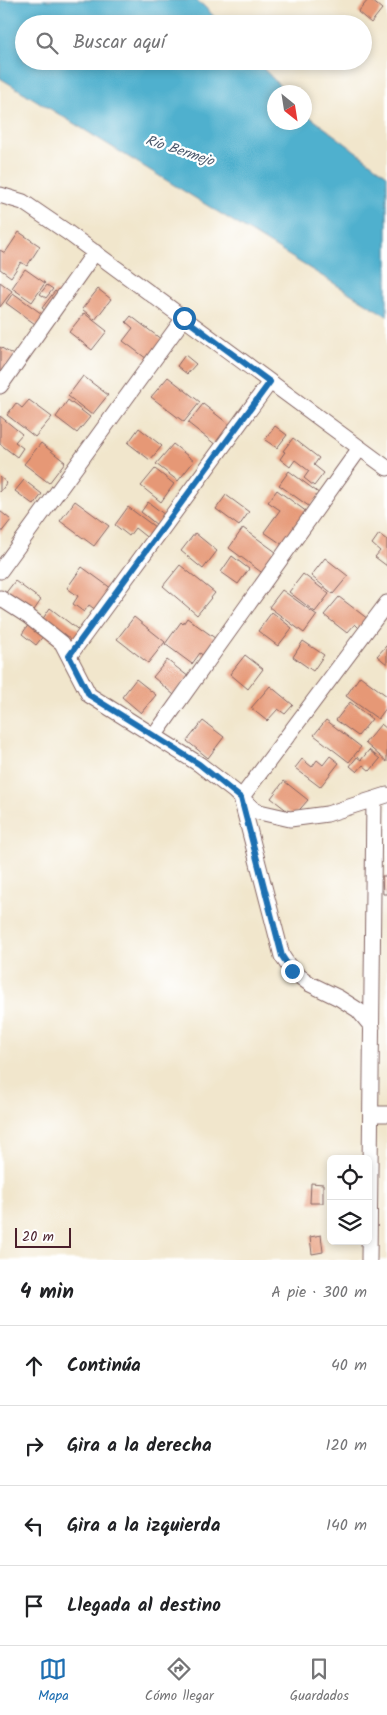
<!DOCTYPE html>
<html lang="es">
<meta charset="utf-8">
<style>
body{margin:0;font-family:Kalam,sans-serif;background:#f2f2f2;color:#202124}
.controls{position:absolute;right:15px;bottom:15px;display:grid;overflow:hidden;border-radius:8px;box-shadow:0 2px 8px #0003}
.controls button{width:45px;height:45px;display:grid;place-items:center;padding:0;border:0;border-bottom:1px solid #e0e0e0;background:#fff;color:#202124;font:25px sans-serif}
.compass{position:absolute;left:267px;top:85px;width:45px;height:45px;border-radius:50%;background:#fff;box-shadow:0 2px 8px #0003;rotate:150deg}
.scale{position:absolute;left:15px;bottom:12px;width:56px;box-sizing:border-box;padding-left:5px;border:2px solid #4a1f2b;border-top:0;font-size:14px;line-height:18px;white-space:nowrap;color:#4a1f2b;-webkit-text-stroke:4px #fff;paint-order:stroke}
.stop{position:absolute;width:15px;height:15px;margin:-11px;border:4px solid #1f6fb2;border-radius:50%;background:#fff}
.stop.end{background:#1f6fb2;border-color:#fff;box-shadow:0 1px 5px #0008}
.list{margin:0;padding:0;list-style:none}
h2{display:flex;justify-content:space-between;align-items:center;height:65px;margin:0;padding:0 20px;font-size:21px}
h2 small{font-size:16px;font-weight:400;color:#757577}
.list li{display:grid;grid-template-columns:32px 1fr auto;gap:15px;align-items:center;box-sizing:border-box;height:80px;padding:0 20px;border-top:1px solid #e0e0e0}
.list b{display:block;font-size:19px;white-space:nowrap}
.list em{font-size:16px;font-style:normal;color:#757577}
.icon{flex:none;width:28px;height:28px;fill:none;stroke:currentColor;stroke-width:2;stroke-linecap:round;stroke-linejoin:round}
.map{position:relative;flex:none;width:387px;height:1260px;overflow:hidden}
.search{position:absolute;background:#fff;box-shadow:0 2px 8px #0003;left:15px;right:15px;top:15px;height:55px;display:flex;align-items:center;gap:12px;box-sizing:border-box;padding:0 18px;border-radius:28px;color:#757577;font-size:19px}
.sheet{height:385px;background:#fff}
nav{display:flex;justify-content:space-around;align-items:center;box-sizing:border-box;height:70px;border-top:1px solid #e0e0e0;background:#fff;font-size:14px;color:#757577}
nav a{display:grid;justify-items:center;gap:2px}
nav .on{color:#1f6fb2}
.map>svg:first-child{display:block}
.water{fill:#4fb0ce;stroke:#4c687c}
.building{fill:#e69876}
.lines{fill:none;stroke-linecap:round;stroke-linejoin:round}
.minor-casing{stroke:#846563;stroke-width:17}
.minor{stroke:#fff;stroke-width:15}
.route{stroke:#1f6fb2;stroke-width:6}
.labels{text-anchor:middle;stroke-width:4.5;stroke-linejoin:round;paint-order:stroke}
.water-label{font-size:14px;font-style:italic;fill:#4c596c;stroke:#fff}
</style>
<div class="map">
<svg width="387" height="1260" viewBox="0 0 387 1260">
<rect width="100%" height="100%" fill="#fff"/>
<filter id="ink" filterUnits="userSpaceOnUse"><feTurbulence type="fractalNoise" baseFrequency=".02" numOctaves="2"/><feDisplacementMap in="SourceGraphic" scale="10" xChannelSelector="R" yChannelSelector="G"/><feConvolveMatrix kernelMatrix="1 2 1 2 8 2 1 2 1" color-interpolation-filters="sRGB"/></filter>
<filter id="wash" filterUnits="userSpaceOnUse"><feTurbulence type="fractalNoise" baseFrequency=".0096" numOctaves="4" result="noise"/><feDisplacementMap in="SourceGraphic" scale="20" xChannelSelector="R" yChannelSelector="G"/><feGaussianBlur stdDeviation="1.12" result="paint"/><feColorMatrix in="noise" values="0 0 0 0 0 0 0 0 0 0 0 0 0 0 0 0 0 1.4 0 .05"/><feComposite in="paint" operator="in"/></filter>
<g filter="url(#wash)">
<rect width="100%" height="100%" fill="#f1e6cc"/>
<!-- water -->
<path class="water" d="M0,0H196L204,6L221,24H24V61H256L286,92H274V122H304L305,113L387,175V316L0,78Z"/>
<g id="blocks">
<!-- building -->
<path class="building" d="M368,0H371L382,9L371,23L358,12Z
M19,232L40,246L27,266L21,262L11,277L0,269V250L5,253Z
M25,269L45,283L32,302L12,288Z
M0,282L12,291L0,307Z
M47,285L53,289L46,298L40,294Z
M98,289L111,299L95,320L82,309Z
M55,291L64,298L51,315L42,308Z
M13,293L49,319L42,329L6,303Z
M84,313L107,331L92,350L69,332Z
M131,316L166,343L151,362L123,341L133,328L126,322Z
M0,347L15,356L0,374Z
M185,355L196,364L187,374L177,366Z
M83,376L108,395L92,415L68,396Z
M168,377L200,402L184,422L151,397Z
M29,400L52,417L35,437L7,415L16,403L22,408Z
M68,400L90,417L77,433L56,417Z
M203,404L231,426L216,445L188,423Z
M0,416L22,434L15,442L23,448L17,457L0,444Z
M275,426L287,435L277,448L265,440Z
M139,428L162,446L150,460L128,443Z
M293,438L319,458L314,465L324,473L314,486L304,478L309,471L295,460L290,467L280,459L285,452L283,451Z
M41,443L65,462L49,483L24,464Z
M173,444L194,461L178,481L156,464Z
M155,469L174,484L161,502L141,486Z
M289,471L320,494L310,507L279,485Z
M0,477L7,483L0,492Z
M24,480L42,494L34,505L15,491Z
M277,490L311,515L286,547L264,532L280,510L268,502Z
M226,495L249,512L239,526L216,509Z
M75,501L109,526L94,546L60,521Z
M148,502L165,515L157,525L141,512Z
M128,507L163,533L155,544L135,528L129,536L115,525Z
M0,511L11,520L0,534Z
M243,528L280,555L265,575L229,548Z
M195,533L217,551L203,569L181,551Z
M379,534L387,540V566L375,557L380,551L372,544Z
M232,556L249,569L238,584L221,572Z
M325,558L348,576L333,594L311,576Z
M180,565L215,593L197,615L163,586Z
M82,567L119,594L103,615L89,605L84,612L73,604L78,596L67,588Z
M303,574L329,594L315,612L289,592Z
M15,581L41,600L28,619L1,599Z
M282,590L317,615L304,633L269,607Z
M339,597L368,619L360,629L355,624L347,633L324,615Z
M50,608L85,635L71,655L44,635L36,645L22,634L29,624L36,629Z
M272,612L292,628L278,646L258,631Z
M134,617L165,642L148,663L117,639Z
M187,618L219,641L206,658L200,653L192,664L165,644L181,622L183,624Z
M303,641L324,655L313,671L293,657Z
M387,645V664L377,656Z
M245,655L263,669L248,689L230,674Z
M167,660L189,677L174,695L153,677Z
M360,676L387,696V707L378,719L346,696Z
M136,679L156,695L141,713L122,697Z
M270,686L293,705L285,714L278,709L267,721L251,708Z
M350,702L372,719L358,736L336,720Z
M326,720L361,747L349,762L314,735Z
M203,721L224,737L208,758L187,741Z
M381,724L387,729V762L365,743Z
M369,750L380,759L370,771L363,765L357,772L350,766L357,757L361,760Z
M330,756L339,763L320,787L295,768L302,759L312,767L317,760L323,765Z
M284,781L308,800L294,816L271,798Z
M382,876H387V894H383Z
M311,1183L323,1184V1203H310Z
M321,1235L323,1252L312,1254L310,1237Z"/>
</g>
</g>
<g filter="url(#ink)">
<use href="#blocks" fill-opacity="0" stroke="#846563" stroke-width="1"/>
<g class="lines">
<!-- minor casing -->
<g class="minor-casing">
<path id="minor" d="M0,195L23,202L67,232L387,468
M0,386L95,252
M0,571L184,318
M0,598L28,616L62,643L89,695L199,764L234,791L255,811L290,819L327,814L387,795
M69,656L270,382
M154,736L360,448
M372,1027L358,1010L339,998L310,984L292,971L282,956L241,798L387,603
M371,1114H387
M369,1260L374,799"/>
</g>
<!-- minor -->
<use href="#minor" class="minor"/>
</g>
</g>
<g class="lines" filter="url(#ink)">
<!-- route -->
<path class="route" d="M184,318L270,382L69,656L89,695L199,764L241,798L282,956L292,971"/>
</g>
<g class="labels">
<!-- water labels -->
<g class="water-label">
<text transform="translate(180 150) rotate(18)" y="5">Río Bermejo</text>
</g>
</g>
</svg>
<div class="controls">
<button><svg class="icon" aria-label="locate" viewBox="0 0 24 24"><circle cx="12" cy="12" r="6"/><path d="M12 2v4M12 18v4M2 12h4M18 12h4"/></svg></button>
<button><svg class="icon" aria-label="layers" viewBox="0 0 24 24"><path d="M12 4l9 5-9 5-9-5zM3 14l9 5 9-5"/></svg></button>
</div>
<svg class="compass" viewBox="-18 -18 36 36"><path d="M0-13l5 13h-10z" fill="#e53935"/><path d="M0 13l5-13h-10z" fill="#757577"/></svg>
<div class="scale">20 m</div>
<div class="stop" style="left:184px;top:318px"></div>
<div class="stop end" style="left:292px;top:971px"></div>
<div class="search"><svg class="icon" aria-label="search" viewBox="0 0 24 24"><circle cx="10" cy="10" r="6"/><path d="M15 15l6 6"/></svg>Buscar aquí</div>
</div>
<section class="sheet">
<h2>4 min<small>A pie · 300 m</small></h2>
<ul class="list">
<li><svg class="icon" aria-label="ahead" viewBox="0 0 24 24"><path d="M12 20V5M6 11l6-6 6 6"/></svg><div><b>Continúa</b></div><em>40 m</em></li>
<li><svg class="icon" aria-label="right" viewBox="0 0 24 24"><path d="M7 20v-9h11M14 6l5 5-5 5"/></svg><div><b>Gira a la derecha</b></div><em>120 m</em></li>
<li><svg class="icon" aria-label="left" viewBox="0 0 24 24"><path d="M17 20v-9H6M10 6l-5 5 5 5"/></svg><div><b>Gira a la izquierda</b></div><em>140 m</em></li>
<li><svg class="icon" aria-label="arrive" viewBox="0 0 24 24"><path d="M6 21V4h12l-3 4 3 4H6"/></svg><div><b>Llegada al destino</b></div></li>
</ul>
</section>
<nav>
<a class="on"><svg class="icon" aria-label="map" viewBox="0 0 24 24"><path d="M3 6l6-2 6 2 6-2v14l-6 2-6-2-6 2zM9 4v14M15 6v14"/></svg>Mapa</a>
<a><svg class="icon" aria-label="directions" viewBox="0 0 24 24"><path d="M12 3l9 9-9 9-9-9zM9 14v-3h6M13 9l2 2-2 2"/></svg>Cómo llegar</a>
<a><svg class="icon" aria-label="saved" viewBox="0 0 24 24"><path d="M7 4h10v16l-5-4-5 4z"/></svg>Guardados</a>
</nav>
